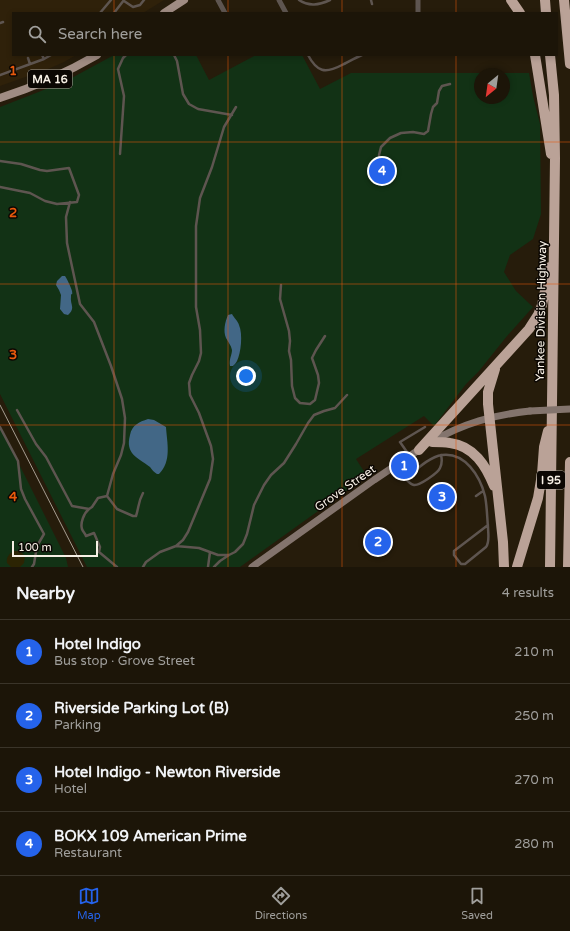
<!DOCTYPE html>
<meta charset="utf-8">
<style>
body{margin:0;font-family:"Varela Round",sans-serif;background:#251e12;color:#f1f3f6}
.compass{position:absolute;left:474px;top:68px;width:36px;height:36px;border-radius:50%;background:#1c1508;box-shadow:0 2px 6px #0003;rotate:209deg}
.scale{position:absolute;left:12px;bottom:10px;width:86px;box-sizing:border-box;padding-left:4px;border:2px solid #f7f0e5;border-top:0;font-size:11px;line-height:14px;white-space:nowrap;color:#f7f0e5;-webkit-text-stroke:3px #0b0703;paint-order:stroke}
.you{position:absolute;left:246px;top:376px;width:14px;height:14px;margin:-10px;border:3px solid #fff;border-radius:50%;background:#1a73e8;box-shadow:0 0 0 6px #1a73e833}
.badge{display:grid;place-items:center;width:26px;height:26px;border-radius:50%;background:#2563eb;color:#fff;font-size:13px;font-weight:700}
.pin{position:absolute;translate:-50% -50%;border:2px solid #fff;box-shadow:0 1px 4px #0006}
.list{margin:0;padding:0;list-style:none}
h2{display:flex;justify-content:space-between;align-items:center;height:52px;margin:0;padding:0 16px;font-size:17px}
h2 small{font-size:13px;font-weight:400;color:#a09f9c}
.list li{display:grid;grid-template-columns:26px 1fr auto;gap:12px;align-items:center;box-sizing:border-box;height:64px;padding:0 16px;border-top:1px solid #3a3429}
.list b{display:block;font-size:15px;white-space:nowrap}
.list p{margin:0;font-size:13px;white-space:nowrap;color:#a09f9c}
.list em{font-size:13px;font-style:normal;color:#a09f9c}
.icon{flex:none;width:22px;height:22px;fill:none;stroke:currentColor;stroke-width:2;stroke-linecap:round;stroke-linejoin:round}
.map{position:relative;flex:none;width:570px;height:567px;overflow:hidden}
.search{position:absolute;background:#1c1508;box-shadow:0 2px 6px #0003;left:12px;right:12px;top:12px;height:44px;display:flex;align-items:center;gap:10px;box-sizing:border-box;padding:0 14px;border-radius:0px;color:#a09f9c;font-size:15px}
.sheet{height:308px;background:#1c1508}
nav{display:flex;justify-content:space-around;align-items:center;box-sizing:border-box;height:56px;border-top:1px solid #3a3429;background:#1c1508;font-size:11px;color:#a09f9c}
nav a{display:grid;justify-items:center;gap:2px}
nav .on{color:#2563eb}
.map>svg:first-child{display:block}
.built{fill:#2f210a}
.green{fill:#123215;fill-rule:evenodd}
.sand{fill:#2c2403}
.water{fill:#426786}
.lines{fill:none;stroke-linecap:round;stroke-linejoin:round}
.lane{stroke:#5e5550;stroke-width:2.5}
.street{stroke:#5e5550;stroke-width:5}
.secondary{stroke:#83746d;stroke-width:7}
.primary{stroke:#a08c83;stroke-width:8}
.highway{stroke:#baa297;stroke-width:10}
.tram{stroke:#a79f92;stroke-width:1}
.secondary-bridge{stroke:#83746d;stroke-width:7}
.grid{fill:none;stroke:#e8590c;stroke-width:1;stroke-opacity:0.55}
.labels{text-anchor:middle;stroke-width:3;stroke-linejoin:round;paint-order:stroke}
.shield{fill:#0b0703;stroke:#b0aaa1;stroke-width:1}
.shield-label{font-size:11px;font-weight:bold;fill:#f7f0e5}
.street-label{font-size:12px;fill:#f7f0e5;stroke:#0b0703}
.grid-label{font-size:13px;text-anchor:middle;font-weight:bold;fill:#e8590c;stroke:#0b0703;stroke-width:3;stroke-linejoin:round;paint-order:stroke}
</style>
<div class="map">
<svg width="570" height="567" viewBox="0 0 570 567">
<rect width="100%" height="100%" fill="#261c0b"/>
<!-- built -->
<path class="built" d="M0,0H164L143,13H13V55H76L64,62L48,69L0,86Z"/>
<!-- green -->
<path class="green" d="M114,55H196L209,80L256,55H302L320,89L351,73H529L533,96L540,124L541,214L533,239L510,255L504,272L516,291L533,307L507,336L479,371L466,384L434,426L424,416L356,459L367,476L240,567H87L0,394V107L36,93L66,81ZM480,74H504V98H480Z
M0,426L66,558L68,567H0Z"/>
<!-- sand -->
<path class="sand" d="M14,551H20L25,556L24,563L20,567H11L7,563C6,557 9,554 14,551Z"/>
<!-- water -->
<path class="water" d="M62,276H65C67,279 71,287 72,291C73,297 71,291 71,297C70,305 76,308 68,315L64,314L60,309L61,295L59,290L56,285L57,281Z
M232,314C234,318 238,321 239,325C243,334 241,353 237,361C236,363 234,365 233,366H230C229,358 232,355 232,350C231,345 228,342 226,338C223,331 225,322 228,315Z
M148,419L154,420L166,427C167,443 172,461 159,474H157C154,472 152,470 150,467C137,457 125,454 130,435C132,425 139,422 148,419Z"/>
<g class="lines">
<!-- lane -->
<path class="lane" d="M299,0C309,7 319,5 330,0
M371,0L372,4
M124,1L133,7L140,5L144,0
M100,13L111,0
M114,13L124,0
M0,23L3,22
M42,55L44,59
M174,55L177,61L183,94L189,104L198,109L232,115
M308,55C317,72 325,74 342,65C348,62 355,58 362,55
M28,58L30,64
M0,75L44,59L51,55
M120,154L124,96L118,69L123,58L126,55
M0,161L21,164L40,170L47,171L69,168L79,195L77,202L57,204L45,201L30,193L0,187
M390,168L380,159L379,155L381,147L390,138L401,133L413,132L424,134L428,131L431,114L433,107L437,103L439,91L442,86L450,84
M281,285L280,299L289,331L290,341L289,351L291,360L292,386L295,398L300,403L310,404L315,400L319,383L318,375L312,358L316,350L325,336
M17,410L36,444L46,457L72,506L89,509L92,507L98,498L107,496L113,474L121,455L124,443L125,418L122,399L111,366L94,322L80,304L67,243L66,217L70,202
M0,427L18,461L21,489L25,499L44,534L37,546L34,564L32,567
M409,455L400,442L425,427
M397,466C400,471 408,484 414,485C419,486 438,473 440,468C442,464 442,459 441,455
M406,478C416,470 429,457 442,455C465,452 480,476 485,496C487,506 487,516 488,527C488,533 490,542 486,547L465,564H461L454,555V551L488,525
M107,496L117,509L133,516H136C139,507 138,502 143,493
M476,496L483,491
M89,509C84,513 80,523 82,529C83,532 85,533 86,536L94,533L100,547L99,552L117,567
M176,546L199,548L218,555H229L235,552L243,544L247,534L254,505L264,485L271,475L284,463L296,444L308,423L314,415L324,411L335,408L347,395
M143,567L146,562L160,552L176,546L183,540L188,532L210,479L213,459L211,446L199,413L190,395L189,383L192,375L199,361L201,353L200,330L196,307V226L200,198L212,167L224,127L236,107
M208,567L210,552
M214,567L220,561L229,555"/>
<!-- street -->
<path class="street" d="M218,0L225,13
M279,0L286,13
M418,0V13"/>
<!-- secondary -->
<path class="secondary" d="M431,442C464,423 493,415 530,411
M252,567L374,480L423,447"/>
<!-- primary -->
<path class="primary" d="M164,13L184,0
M0,98C34,87 66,73 97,55"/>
<!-- highway -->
<path class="highway" d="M511,0L520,13
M545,0L546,13
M564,0L570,64
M535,55L551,154
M495,369L488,392V404L503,542L504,567
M432,442C438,442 444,442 450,443C474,446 486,466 494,486
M419,450L529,329L538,315L542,305L550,267
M517,567L538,498L542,474L544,447L548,431
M550,567L555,158L554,95L550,55
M568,567L570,462"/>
<!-- tram -->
<path class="tram" d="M0,405L83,567"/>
<!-- secondary-bridge -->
<path class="secondary-bridge" d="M530,411L570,409"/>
</g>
<!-- grid -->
<path class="grid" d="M114,0V13M228,0V13M342,0V13M456,0V13M114,55V567M228,55V567M342,55V567M456,55V567M0,142H570M0,284H570M0,425H570"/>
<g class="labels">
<!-- shield labels -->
<g class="shield">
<rect x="28" y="70" width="44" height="18" rx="3"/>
<rect x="537" y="471" width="28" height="18" rx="3"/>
</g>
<g class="shield-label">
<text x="50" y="83">MA 16</text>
<text x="551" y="484">I 95</text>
</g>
<!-- street labels -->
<g class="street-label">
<text transform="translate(541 311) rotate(-89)" y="4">Yankee Division Highway</text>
<text transform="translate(345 488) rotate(-35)" y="4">Grove Street</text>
</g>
</g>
<g class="grid-label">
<text x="13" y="75">1</text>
<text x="13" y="217">2</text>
<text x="13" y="359">3</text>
<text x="13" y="501">4</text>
</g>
</svg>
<svg class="compass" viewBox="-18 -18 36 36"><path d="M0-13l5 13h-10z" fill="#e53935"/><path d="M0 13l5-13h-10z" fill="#a09f9c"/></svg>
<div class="scale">100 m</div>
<div class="you"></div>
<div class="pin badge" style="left:404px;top:466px">1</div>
<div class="pin badge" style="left:378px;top:542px">2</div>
<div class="pin badge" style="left:442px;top:497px">3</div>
<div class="pin badge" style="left:382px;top:171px">4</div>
<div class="search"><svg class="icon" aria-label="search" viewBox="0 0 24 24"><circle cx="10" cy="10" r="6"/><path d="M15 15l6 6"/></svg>Search here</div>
</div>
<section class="sheet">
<h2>Nearby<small>4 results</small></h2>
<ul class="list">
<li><span class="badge">1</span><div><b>Hotel Indigo</b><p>Bus stop · Grove Street</p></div><em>210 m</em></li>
<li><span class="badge">2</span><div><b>Riverside Parking Lot (B)</b><p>Parking</p></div><em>250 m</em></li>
<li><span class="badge">3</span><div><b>Hotel Indigo - Newton Riverside</b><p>Hotel</p></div><em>270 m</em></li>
<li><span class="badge">4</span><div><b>BOKX 109 American Prime</b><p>Restaurant</p></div><em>280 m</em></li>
</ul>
</section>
<nav>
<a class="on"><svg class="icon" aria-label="map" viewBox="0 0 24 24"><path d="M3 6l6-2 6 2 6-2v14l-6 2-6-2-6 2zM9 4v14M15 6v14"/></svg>Map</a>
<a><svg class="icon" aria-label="directions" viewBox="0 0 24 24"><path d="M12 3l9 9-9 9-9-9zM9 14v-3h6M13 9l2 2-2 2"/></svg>Directions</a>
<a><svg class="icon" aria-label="saved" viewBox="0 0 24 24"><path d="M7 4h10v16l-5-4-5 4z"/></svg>Saved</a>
</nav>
